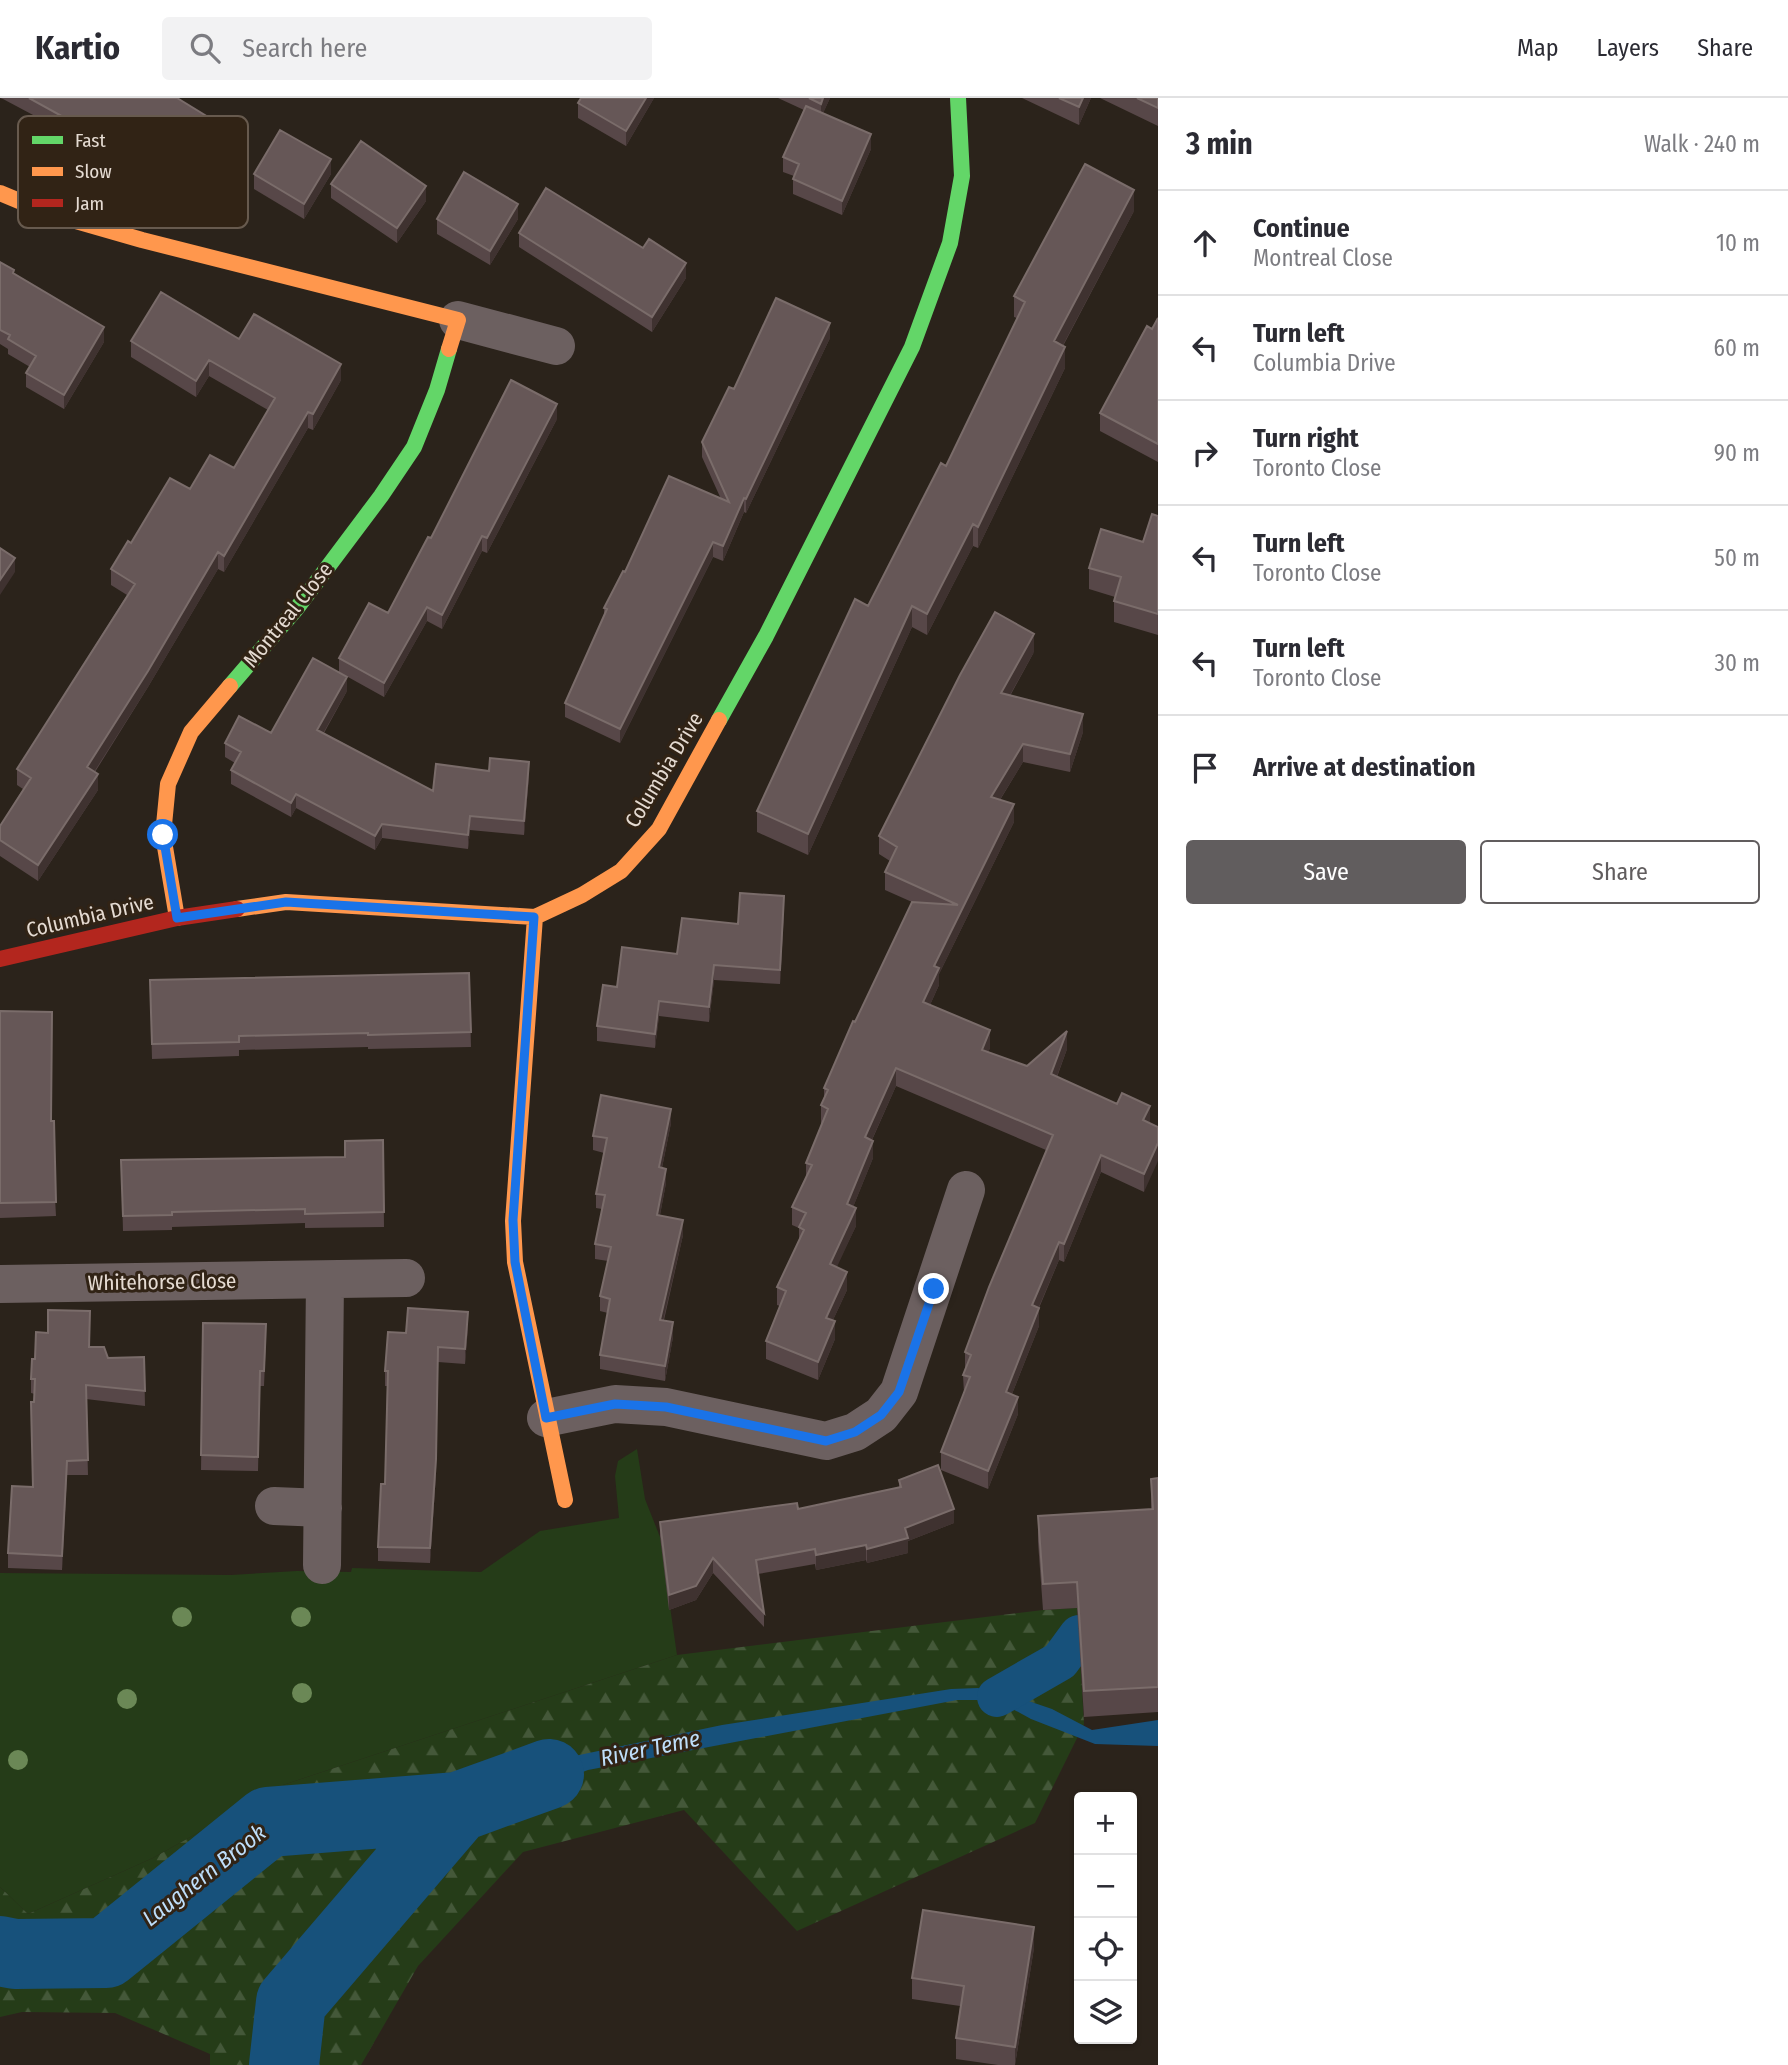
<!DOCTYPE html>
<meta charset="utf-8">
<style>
body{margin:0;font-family:"Fira Sans Condensed",sans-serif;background:#f2f2f3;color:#2b2b33}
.controls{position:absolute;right:21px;bottom:21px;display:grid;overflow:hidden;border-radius:7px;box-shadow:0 2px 5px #0004}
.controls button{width:63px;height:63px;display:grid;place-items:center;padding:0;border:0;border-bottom:2px solid #e1e1e2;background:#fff;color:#2b2b33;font:35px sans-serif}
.stop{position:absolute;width:21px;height:21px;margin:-16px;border:5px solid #1a73e8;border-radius:50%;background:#fff}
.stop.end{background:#1a73e8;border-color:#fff;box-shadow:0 2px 7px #0008}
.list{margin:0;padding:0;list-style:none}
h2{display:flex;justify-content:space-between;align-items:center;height:91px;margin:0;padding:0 28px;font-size:30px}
h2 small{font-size:23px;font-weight:400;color:#7c7c81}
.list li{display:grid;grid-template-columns:46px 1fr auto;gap:21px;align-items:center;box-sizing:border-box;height:105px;padding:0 28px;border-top:2px solid #e1e1e2}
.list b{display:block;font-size:26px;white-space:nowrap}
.list p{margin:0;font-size:23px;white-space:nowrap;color:#7c7c81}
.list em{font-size:23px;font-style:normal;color:#7c7c81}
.actions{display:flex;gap:14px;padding:21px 28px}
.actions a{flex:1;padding:16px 0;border:2px solid #615d5e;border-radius:7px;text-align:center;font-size:24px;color:#615d5e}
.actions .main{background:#615d5e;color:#fff}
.icon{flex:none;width:38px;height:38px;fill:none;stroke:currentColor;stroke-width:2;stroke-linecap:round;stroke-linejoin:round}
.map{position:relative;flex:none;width:1158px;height:1967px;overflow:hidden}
header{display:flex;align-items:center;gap:42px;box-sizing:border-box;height:98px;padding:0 35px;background:#fff;border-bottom:2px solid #e1e1e2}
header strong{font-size:33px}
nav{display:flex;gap:38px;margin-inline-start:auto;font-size:24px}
.search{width:490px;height:63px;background:#f2f2f3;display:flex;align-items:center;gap:18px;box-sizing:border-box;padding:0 24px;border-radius:7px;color:#7c7c81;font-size:26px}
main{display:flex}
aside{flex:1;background:#fff}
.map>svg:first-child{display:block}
.grass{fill:#253c18}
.forest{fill:url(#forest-firs)}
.water{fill:#17517b}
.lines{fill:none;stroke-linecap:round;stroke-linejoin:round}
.canal{stroke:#17517b;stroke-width:40}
.river{stroke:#17517b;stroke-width:70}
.street{stroke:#6c6060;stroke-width:38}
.fast{stroke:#63d668;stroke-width:16}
.slow{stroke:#ff974d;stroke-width:16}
.jam{stroke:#b3261e;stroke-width:16}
.tree{fill:#6b8856}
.wall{fill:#574748}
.shaded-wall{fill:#3f3230}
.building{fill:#665757;stroke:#7a6c6a;stroke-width:2}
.route{stroke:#1a73e8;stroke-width:9}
.labels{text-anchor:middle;stroke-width:6;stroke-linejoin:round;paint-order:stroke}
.street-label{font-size:21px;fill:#e5dbd2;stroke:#312315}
.water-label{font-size:23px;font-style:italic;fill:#bedefa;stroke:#312315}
.key{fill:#312315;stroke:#675a4e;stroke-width:2}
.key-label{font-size:19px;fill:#e5dbd2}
</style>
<header>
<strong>Kartio</strong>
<div class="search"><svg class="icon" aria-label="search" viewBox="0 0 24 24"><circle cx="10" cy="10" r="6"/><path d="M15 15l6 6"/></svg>Search here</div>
<nav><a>Map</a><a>Layers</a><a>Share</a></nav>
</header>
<main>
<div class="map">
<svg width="1158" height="1967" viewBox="0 0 1158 1967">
<defs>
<pattern id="forest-firs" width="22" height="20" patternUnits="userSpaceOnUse" patternTransform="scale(1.75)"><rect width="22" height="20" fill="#253c18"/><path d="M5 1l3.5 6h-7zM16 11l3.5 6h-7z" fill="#445839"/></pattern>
</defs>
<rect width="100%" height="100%" fill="#2b231b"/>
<!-- grass -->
<path class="grass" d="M637,1351L645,1401L660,1439L677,1557L283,1687L153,1760L28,1816L0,1789V1475L231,1477L297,1473L351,1474L352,1470L481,1474L540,1433L619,1420L615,1378L618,1363Z"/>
<!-- forest -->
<path class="forest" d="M1077,1510L1084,1626L1035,1725L797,1833L684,1712L523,1754L418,1868L361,1967H210V1956L115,1915L22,1914L0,1919V1789L28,1816L153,1760L283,1687L677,1557L1043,1512Z"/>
<!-- water -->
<path class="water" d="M978,1590L1014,1598L1052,1611L1092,1632L1158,1622V1648L1095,1646L1031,1621L996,1602H957L588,1672L463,1719L456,1702L565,1660L722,1627L951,1591Z"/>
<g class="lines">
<!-- canal -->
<path class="canal" d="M997,1599L1060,1563L1079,1537"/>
<!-- river -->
<path class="river" d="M0,1853L15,1856L106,1855L268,1724L458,1709
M284,1967L291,1904L458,1709L549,1676"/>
<!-- street -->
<path class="street" d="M458,222L556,248
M0,1186L406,1180
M546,1320L615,1306L666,1309L826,1343L855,1334L881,1317L899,1294L966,1092
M274,1408L323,1410
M322,1467L325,1182"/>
<!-- fast -->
<path class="fast" d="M230,588L297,510L381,398L414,349L437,292L449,251
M719,622L766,538L912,249L950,145L962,78L958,0"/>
<!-- slow -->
<path class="slow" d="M0,95L48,115L142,142L458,222L449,251
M237,811L286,804L535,819L582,797L621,773L659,731L719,622
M535,819L513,1123L515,1164L565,1402
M177,820L163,737L168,686L191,634L230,588"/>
<!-- jam -->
<path class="jam" d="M0,861L177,820L237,811"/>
</g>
<!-- trees -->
<g class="tree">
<circle cx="182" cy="1519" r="10"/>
<circle cx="301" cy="1519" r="10"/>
<circle cx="302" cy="1595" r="10"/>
<circle cx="127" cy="1601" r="10"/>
<circle cx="18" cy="1662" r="10"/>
</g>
<!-- wall -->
<path class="wall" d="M0,0H177L244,56L217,97L145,52L131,75L97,55V51L3,1Z
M581,0H654L626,48L578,20V5Z
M778,0H830L823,15L871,51L842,117L793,96V81L794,78L783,74V59L804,12Z
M1022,0H1091L1079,27Z
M1100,0H1158V28Z
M254,76H331L304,121L254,91Z
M331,86L426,103L397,145L331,100Z
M1134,113L1063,248L1065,270L978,450L973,448L927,537L912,529L808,757L757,734V713L868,508L946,368L1017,220L1014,219V198Z
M437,121H518L490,167L437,136Z
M519,135L643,150L686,180L652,234L519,149Z
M0,164L104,244L64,311L26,289V275L30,269L8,256V251L0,246Z
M1158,220V364L1100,333V315Z
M830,240L746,415L744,414L723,463L713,459L620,645L565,619V605L604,517V510L625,474L721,401L702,359V344L734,291Z
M239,241L341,282L313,332L308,330L224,474L218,471L148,589L95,674L98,692L38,783L0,758V728L23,691L17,687V671L127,497L111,487V471L131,445L190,391L234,370L268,312L209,278L196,299L131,259V243Z
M557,321L487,455L482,453L442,531L427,523L384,599L339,574V560L388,515L431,440Z
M1158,418V537L1114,524V503L1115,499L1089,491V470L1143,444Z
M1034,554L1010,598L1083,634L1070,674L1023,664L1000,702L1014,724L939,876V887L930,907L990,950L988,954L1027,968L1067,951L1057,979L1117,1006L1150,1008L1144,1094L1101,1074L1064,1164L1059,1162L1039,1210V1228L1012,1296L1018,1316L988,1391L941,1372V1354L964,1295L963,1277L965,1272V1254L1046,1052L896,988L872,1042L873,1060L853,1109L856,1128L836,1169L847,1192L833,1222L835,1241L818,1282L766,1261V1243L780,1208L777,1207V1189L799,1142V1130L792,1127V1109L806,1079V1065L822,1026L821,1025V1007L824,1001V990L912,804L885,792V774L890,763L879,756V738Z
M347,593L324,635L433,693L529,678L524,737L470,732L468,751L382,740L375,752L296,710L291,719L231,686V672L235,665L225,659V645L271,635Z
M784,813L780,886L714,882L709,924L659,918L655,950L597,943V928L617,889L738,826Z
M469,875L471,949L368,951V949L239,952V958L152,961L150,882Z
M0,913L51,1023L56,1118L0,1120Z
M671,1025L662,1070L666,1085L660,1117L683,1137L664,1222L673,1239L665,1283L600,1271V1257L608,1215L600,1213V1198L608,1163L595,1161V1146L602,1111L596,1110V1096L604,1055L593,1052V1038Z
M383,1042L384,1129L305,1130V1125L172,1129V1132L123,1133L121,1062L345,1059Z
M203,1225L266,1241L264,1288H260L258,1373L201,1372Z
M468,1229L465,1266L438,1264L436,1376L430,1465L378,1463V1449L385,1386L387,1288H385V1273L406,1235Z
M48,1235L89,1249L108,1260L144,1259L145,1308L86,1301L88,1377H67L62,1472L8,1470V1455L33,1389L35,1296L31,1295V1281L35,1261Z
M1158,1380V1614L1084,1619L1077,1510L1043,1512L1038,1444V1418L1151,1411V1381Z
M899,1382L954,1425L908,1443V1455L867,1465L866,1462L816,1472L815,1466L758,1476L764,1515V1529L713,1475L696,1502L669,1512L660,1438V1424L798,1411L899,1389Z
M1034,1850L1015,1967H998L956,1961V1940L960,1908L912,1901V1880Z"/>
<!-- shaded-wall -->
<path class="shaded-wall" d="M646,0H654L626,48V33Z
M823,0H830L821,20V6Z
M1083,0H1091L1079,27V9Z
M871,36V51L842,117V103Z
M145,38V52L131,75V61Z
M244,41V56L217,97V83Z
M331,61V76L304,121V106Z
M426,88V103L397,145V130Z
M1134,92V113L1054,264V243Z
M518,106V121L490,167V153Z
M686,165V180L652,234V219Z
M830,225V240L746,415V401Z
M104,229V244L64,311V297Z
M1065,249V270L978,450V429Z
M209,262V278L196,299V283Z
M341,266V282L313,332V316Z
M557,306V321L487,455V440Z
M308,314V330L224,474V458Z
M744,400V414L723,463V448Z
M973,426V448L927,537V516Z
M482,438V453L442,531V517Z
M713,444V459L620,645V631Z
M218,454V471L148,589L87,685V669Z
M15,460V474L0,497V482Z
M912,508V529L808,757V736Z
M427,509V523L384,599V585Z
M1034,536V554L1001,613V595Z
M347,579V593L317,646V632Z
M1083,616V634L1070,674V656Z
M1023,646V664L991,716V699Z
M529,664V678L524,737V723Z
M98,676V692L38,783V767Z
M296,696V710L291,719V705Z
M1014,706V724L939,876V887L923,922V904L934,868Z
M470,718V732L468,751V737Z
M382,726V740L375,752V738Z
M784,798V813L780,886V872Z
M714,867V882L709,924V909Z
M659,903V918L655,950V936Z
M990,932V950L982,969V952Z
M1067,933V951L1051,994V976Z
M896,970V988L865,1057V1039Z
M1150,1008V1026L1143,1022Z
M671,1011V1025L659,1084V1069Z
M873,1043V1060L847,1124V1106Z
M1158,1045V1063L1144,1094V1076Z
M1101,1057V1074L1064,1164V1146Z
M666,1071V1085L657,1132V1117Z
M856,1110V1128L830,1184V1166Z
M683,1122V1137L660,1236V1222Z
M1059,1144V1162L1032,1225V1207Z
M847,1174V1192L826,1237V1220Z
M1039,1210V1228L1006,1311V1294Z
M468,1214V1229L465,1266V1251Z
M835,1223V1241L818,1282V1264Z
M673,1224V1239L665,1283V1268Z
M438,1249L436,1376L430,1465V1450Z
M1018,1299V1316L988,1391V1373Z
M67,1363V1377L62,1472V1458Z
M954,1411V1425L908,1443V1455L867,1465V1451L905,1430Z
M866,1447V1462L816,1472V1457Z
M713,1460V1475L696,1502L669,1512V1497Z
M1034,1829V1850L1015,1967V1949Z"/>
<!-- building -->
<path class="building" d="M29,0H177L244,41L217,83L145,38L131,61L97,41L98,38Z
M581,0H646L626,33L578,5Z
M809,0H823L821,6Z
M1059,0H1083L1079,9Z
M1137,0H1158V10Z
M806,8L871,36L842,103L793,81L799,66L783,59Z
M280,32L331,61L304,106L254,76Z
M361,43L426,88L397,130L331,86Z
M1085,66L1134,92L1054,243L1065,249L978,429L973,426L927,516L912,508L808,736L757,713L855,501L868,508L941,365L946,368L1025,204L1014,198Z
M464,74L518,106L490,153L437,121Z
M546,90L643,150L649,141L686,165L652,219L519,135Z
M0,164L14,172L13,175L104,229L64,297L26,275L36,258L8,241L10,237L0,232Z
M161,194L239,241L254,216L341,266L313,316L308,314L224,458L218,454L148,573L87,669L98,676L38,767L0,742V728L31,680L17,671L135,486L111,471L128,443L131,445L170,380L190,391L210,357L234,370L275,300L209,262L196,283L131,243Z
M776,200L830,225L746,401L744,400L723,448L713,444L620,631L565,605L607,511L604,510L623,473L625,474L669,378L729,404L702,344L729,289L734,291Z
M1158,220V346L1100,315L1147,228L1152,231Z
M511,282L557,306L487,440L482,438L442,517L427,509L384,585L339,560L369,505L388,515L428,439L431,440Z
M1152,416L1158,418V516L1114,503L1121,479L1089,470L1101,431L1143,444Z
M0,450L15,460L0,482Z
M995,514L1034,536L1001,595L1083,616L1070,656L1023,646L991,699L1014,706L934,868L939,870L923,904L990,932L982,952L1027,968L1067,933L1051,976L1117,1006L1122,995L1150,1008L1143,1022L1158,1029V1045L1144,1076L1101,1057L1064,1146L1059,1144L1032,1207L1039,1210L1006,1294L1018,1299L988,1373L941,1354L970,1279L963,1277L971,1257L965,1254L989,1189L1053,1037L896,970L865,1039L873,1043L847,1106L856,1110L830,1166L847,1174L826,1220L835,1223L818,1264L766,1243L786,1193L777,1189L804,1132L799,1129L806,1115L792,1109L812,1067L806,1065L828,1011L821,1007L828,992L824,990L853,923L855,924L912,804L958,807L885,774L897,749L879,738L960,577Z
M313,560L347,579L317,632L433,693L436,666L489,673L490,660L529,664L524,723L470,718L468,737L382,726L375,738L296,696L291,705L231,672L241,654L225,645L239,618L271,635Z
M740,795L784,798L780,872L714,867L709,909L659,903L655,936L597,928L603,887L617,889L622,849L677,856L682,820L738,826Z
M469,875L471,934L368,937V935L239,938V944L152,946L150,882Z
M0,913L52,914L51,1023H54L56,1104L0,1105Z
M601,997L671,1011L659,1069L666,1071L657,1117L683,1122L660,1222L673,1224L665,1268L600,1257L610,1201L600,1198L611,1149L595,1146L605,1097L596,1096L607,1040L593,1038Z
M383,1042L384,1114L305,1116V1111L172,1114V1117L123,1118L121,1062L345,1059V1043Z
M408,1210L468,1214L465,1251L438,1249L436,1361L430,1450L378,1449L381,1386H385L388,1273H385L388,1234L406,1235Z
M48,1212L90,1213L89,1249H104L108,1260L144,1259L145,1293L86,1287L88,1362L67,1363L62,1458L8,1455L12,1388L33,1389L31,1304H34L35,1281H31L32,1261H35L36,1234L48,1235Z
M203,1225L266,1226L264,1273H260L258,1359L201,1357Z
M938,1367L954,1411L905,1430L908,1440L867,1451L866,1447L816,1457L815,1451L756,1462L764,1515L713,1460L696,1488L669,1497L660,1424L797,1405L798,1411L901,1389L899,1382Z
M1158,1380V1589L1084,1593L1077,1484L1043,1486L1038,1418L1153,1411L1151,1381Z
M923,1812L1034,1829L1015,1949L956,1940L964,1888L912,1880Z"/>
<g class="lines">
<!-- route -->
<path class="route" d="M163,737L177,820L286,804L534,819L513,1122L515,1164L546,1320L615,1306L666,1309L826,1343L855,1334L881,1317L899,1294L934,1191"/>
</g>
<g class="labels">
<!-- street labels -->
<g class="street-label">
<text transform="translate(288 517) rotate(-51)" y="7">Montreal Close</text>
<text transform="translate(664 672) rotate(-59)" y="7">Columbia Drive</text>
<text transform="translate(90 818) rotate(-13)" y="7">Columbia Drive</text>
<text transform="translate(162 1184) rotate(-1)" y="7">Whitehorse Close</text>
</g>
<!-- water labels -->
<g class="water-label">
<text transform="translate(650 1650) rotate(-12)" y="8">River Teme</text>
<text transform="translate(204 1777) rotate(-38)" y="8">Laughern Brook</text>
</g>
</g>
<!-- legend -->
<rect x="18" y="18" width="230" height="112" rx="10" class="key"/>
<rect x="32" y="38" width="31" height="8" fill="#63d668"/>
<rect x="32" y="69" width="31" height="9" fill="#ff974d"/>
<rect x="32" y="101" width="31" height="8" fill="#b3261e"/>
<g class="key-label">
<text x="75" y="49">Fast</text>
<text x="75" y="80">Slow</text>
<text x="75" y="112">Jam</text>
</g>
</svg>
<div class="controls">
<button>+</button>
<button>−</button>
<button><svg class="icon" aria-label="locate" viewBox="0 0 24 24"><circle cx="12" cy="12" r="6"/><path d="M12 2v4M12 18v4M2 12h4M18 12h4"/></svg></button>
<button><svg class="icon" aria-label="layers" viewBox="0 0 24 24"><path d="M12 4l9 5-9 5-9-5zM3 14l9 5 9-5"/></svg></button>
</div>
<div class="stop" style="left:163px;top:737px"></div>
<div class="stop end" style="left:934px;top:1191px"></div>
</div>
<aside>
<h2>3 min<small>Walk · 240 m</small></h2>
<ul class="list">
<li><svg class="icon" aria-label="ahead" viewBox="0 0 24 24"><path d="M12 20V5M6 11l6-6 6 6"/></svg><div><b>Continue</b><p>Montreal Close</p></div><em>10 m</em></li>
<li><svg class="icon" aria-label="left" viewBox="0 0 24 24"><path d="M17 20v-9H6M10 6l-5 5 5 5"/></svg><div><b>Turn left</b><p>Columbia Drive</p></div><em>60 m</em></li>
<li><svg class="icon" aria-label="right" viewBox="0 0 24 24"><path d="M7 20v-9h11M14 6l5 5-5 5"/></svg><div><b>Turn right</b><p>Toronto Close</p></div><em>90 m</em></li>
<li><svg class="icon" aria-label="left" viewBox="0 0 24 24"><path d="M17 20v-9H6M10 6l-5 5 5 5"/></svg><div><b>Turn left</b><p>Toronto Close</p></div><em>50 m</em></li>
<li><svg class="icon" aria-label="left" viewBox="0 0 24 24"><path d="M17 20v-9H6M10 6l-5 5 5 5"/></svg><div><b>Turn left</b><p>Toronto Close</p></div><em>30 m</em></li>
<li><svg class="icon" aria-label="arrive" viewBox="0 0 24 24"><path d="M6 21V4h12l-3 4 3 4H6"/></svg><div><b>Arrive at destination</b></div></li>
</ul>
<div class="actions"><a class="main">Save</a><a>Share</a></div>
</aside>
</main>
